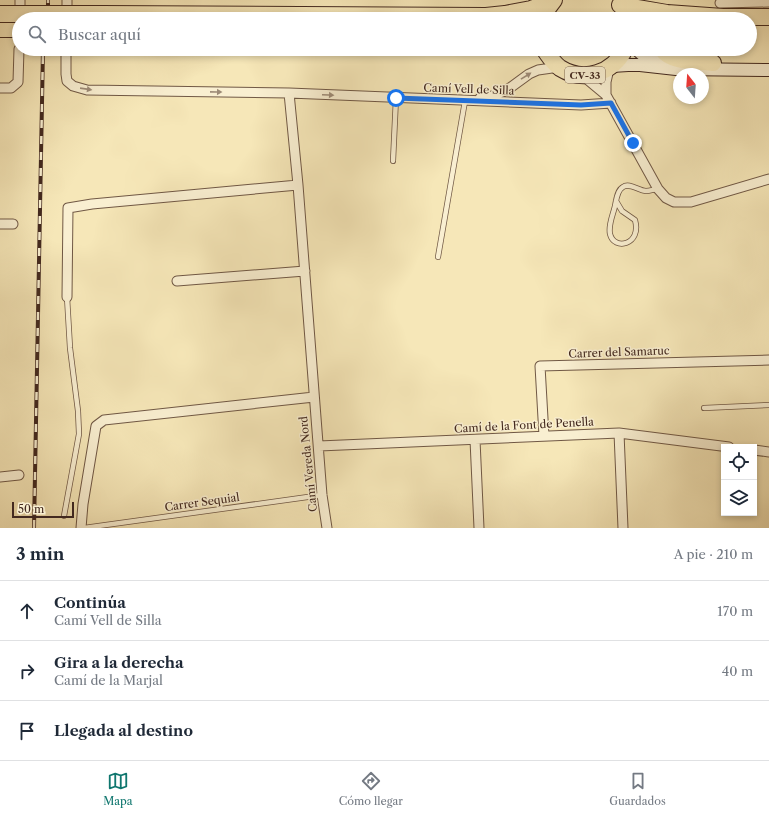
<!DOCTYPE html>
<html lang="es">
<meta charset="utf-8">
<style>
body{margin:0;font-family:"Libre Caslon Text",serif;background:#f2f2f3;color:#1f2937}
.controls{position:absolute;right:12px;bottom:12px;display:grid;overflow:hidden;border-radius:0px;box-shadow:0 2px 6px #0003}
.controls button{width:36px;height:36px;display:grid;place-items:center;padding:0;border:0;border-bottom:1px solid #e0e1e3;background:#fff;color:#1f2937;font:20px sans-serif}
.compass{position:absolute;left:673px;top:68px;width:36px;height:36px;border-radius:50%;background:#fff;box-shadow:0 2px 6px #0003;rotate:343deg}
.scale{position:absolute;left:12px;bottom:10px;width:62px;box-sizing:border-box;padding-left:4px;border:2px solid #43291f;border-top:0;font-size:11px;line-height:14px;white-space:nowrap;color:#43291f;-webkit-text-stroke:3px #f9efd1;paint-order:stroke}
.stop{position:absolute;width:12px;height:12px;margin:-9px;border:3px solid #1a73e8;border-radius:50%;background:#fff}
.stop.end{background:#1a73e8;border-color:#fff;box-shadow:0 1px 4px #0008}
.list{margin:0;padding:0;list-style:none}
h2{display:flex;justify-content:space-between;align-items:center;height:52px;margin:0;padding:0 16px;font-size:17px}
h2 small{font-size:13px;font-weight:400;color:#747a83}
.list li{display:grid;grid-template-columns:26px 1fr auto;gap:12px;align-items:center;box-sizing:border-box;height:60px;padding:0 16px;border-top:1px solid #e0e1e3}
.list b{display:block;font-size:15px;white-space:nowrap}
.list p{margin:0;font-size:13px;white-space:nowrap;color:#747a83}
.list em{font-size:13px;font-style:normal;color:#747a83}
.icon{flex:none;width:22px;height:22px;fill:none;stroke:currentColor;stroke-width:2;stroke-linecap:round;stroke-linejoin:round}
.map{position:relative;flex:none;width:769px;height:528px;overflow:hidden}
.search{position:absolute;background:#fff;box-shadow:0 2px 6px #0003;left:12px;right:12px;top:12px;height:44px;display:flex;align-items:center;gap:10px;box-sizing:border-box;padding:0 14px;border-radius:22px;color:#747a83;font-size:15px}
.sheet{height:232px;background:#fff}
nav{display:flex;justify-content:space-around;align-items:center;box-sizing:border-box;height:56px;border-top:1px solid #e0e1e3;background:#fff;font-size:11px;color:#747a83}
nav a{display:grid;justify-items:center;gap:2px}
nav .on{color:#0f766e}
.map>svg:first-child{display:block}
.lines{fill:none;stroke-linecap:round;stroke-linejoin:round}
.lane-casing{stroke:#705845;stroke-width:6}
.street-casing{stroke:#705845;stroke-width:11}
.secondary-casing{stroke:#43291f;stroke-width:14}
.highway-casing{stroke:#43291f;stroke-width:18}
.lane{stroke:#f9efd1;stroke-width:4.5}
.street{stroke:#f9efd1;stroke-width:9}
.secondary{stroke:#f9efd1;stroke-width:12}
.highway{stroke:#f6e7b8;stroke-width:16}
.rail-casing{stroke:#43291f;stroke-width:4}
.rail{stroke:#f9efd1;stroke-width:2.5;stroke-dasharray:8;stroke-linecap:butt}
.highway-bridge-casing{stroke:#43291f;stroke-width:18;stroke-linecap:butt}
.highway-bridge{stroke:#f6e7b8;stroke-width:16}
.oneway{fill:#9e8c78}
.route{stroke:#1a73e8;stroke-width:5}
.labels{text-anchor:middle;stroke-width:3;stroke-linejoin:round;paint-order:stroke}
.shield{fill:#f9efd1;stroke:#7a6454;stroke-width:1}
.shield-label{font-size:10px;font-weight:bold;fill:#43291f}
.street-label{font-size:11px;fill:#43291f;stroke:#f9efd1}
</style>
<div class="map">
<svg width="769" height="528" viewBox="0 0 769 528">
<rect width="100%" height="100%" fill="#f6e7b8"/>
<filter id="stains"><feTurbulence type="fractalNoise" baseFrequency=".005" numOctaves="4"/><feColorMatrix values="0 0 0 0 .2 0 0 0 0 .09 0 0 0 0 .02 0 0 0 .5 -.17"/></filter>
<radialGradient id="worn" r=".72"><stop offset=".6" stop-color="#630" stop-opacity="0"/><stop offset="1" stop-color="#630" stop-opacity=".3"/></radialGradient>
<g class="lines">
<!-- lane casing -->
<g class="lane-casing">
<path id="lane" d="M393,161L396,98
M616,201L622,211L635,220C642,245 614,251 610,234C608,225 613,215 615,206C616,201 617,190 623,187C629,182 639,191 646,191C650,191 655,189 658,189
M438,257L465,101
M704,408L769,405
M64,516L79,434L78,411L70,348L67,297
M84,528L322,495"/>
</g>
<!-- street casing -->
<g class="street-casing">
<path id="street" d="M720,3L769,2
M20,18V0
M67,19V0
M66,49V74L67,81L73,86L87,90L289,93L581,105L611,103
M582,75L606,95V82L609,69
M0,88H11L18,82L19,49
M289,93L298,185L322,495L327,528
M606,95L658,189L666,198L674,202H691L769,179
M480,98L492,96L507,90L529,74L538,70L559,67
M0,224H13
M177,281L305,271
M67,297L68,208L92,204L298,185
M619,433L623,528
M544,436L540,366L769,360
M475,440L479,528
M319,446L619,433L729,447
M754,450L769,452
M0,477L19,475
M81,528L83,504L96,426L104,420L314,397"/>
</g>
<!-- secondary casing -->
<g class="secondary-casing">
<path id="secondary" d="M636,49L643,55L664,62
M612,66L628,65H640L676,69L769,70"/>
</g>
<!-- highway casing -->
<g class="highway-casing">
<path id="highway" d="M620,5L667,13L723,17H769
M101,14L486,16L505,14L531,9L553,1
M543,19L545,12L554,0
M0,29H19
M544,49C549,56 553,63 560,68C584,83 613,73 625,49
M662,49C670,63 699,61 713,63"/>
</g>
<!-- lane -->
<use href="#lane" class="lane"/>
<!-- street -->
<use href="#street" class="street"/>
<!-- secondary -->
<use href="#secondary" class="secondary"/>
<!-- highway -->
<use href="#highway" class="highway"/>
<!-- rail casing -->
<g class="rail-casing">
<path id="rail" d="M48,19V0
M34,528L43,49"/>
</g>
<!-- rail -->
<use href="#rail" class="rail"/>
<!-- highway-bridge casing -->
<g class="highway-bridge-casing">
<path id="highway-bridge" d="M0,14H101"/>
</g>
<!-- highway-bridge -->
<use href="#highway-bridge" class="highway-bridge"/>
</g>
<!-- one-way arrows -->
<defs><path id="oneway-solid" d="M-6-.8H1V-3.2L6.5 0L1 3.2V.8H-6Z"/></defs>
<g class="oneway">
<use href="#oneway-solid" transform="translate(526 76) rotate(-32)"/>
<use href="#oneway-solid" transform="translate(86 89) rotate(8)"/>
<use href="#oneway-solid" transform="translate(216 92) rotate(1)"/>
<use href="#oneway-solid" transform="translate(328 95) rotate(3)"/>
</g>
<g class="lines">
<!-- route -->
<path class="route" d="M396,98L581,105L611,103L633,143"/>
</g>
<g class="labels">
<!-- shield labels -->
<rect class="shield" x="565" y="67" width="40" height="16" rx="3"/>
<g class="shield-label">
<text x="585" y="79">CV-33</text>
</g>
<!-- street labels -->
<g class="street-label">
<text transform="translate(469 89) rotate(2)" y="4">Camí Vell de Silla</text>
<text transform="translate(619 352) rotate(-2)" y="4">Carrer del Samaruc</text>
<text transform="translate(524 425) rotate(-3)" y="4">Camí de la Font de Penella</text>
<text transform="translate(308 464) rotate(-96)" y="4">Camí Vereda Nord</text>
<text transform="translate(202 502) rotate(-8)" y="4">Carrer Sequial</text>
</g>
</g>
<rect width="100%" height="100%" filter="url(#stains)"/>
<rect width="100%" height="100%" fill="url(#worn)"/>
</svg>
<div class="controls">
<button><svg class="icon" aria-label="locate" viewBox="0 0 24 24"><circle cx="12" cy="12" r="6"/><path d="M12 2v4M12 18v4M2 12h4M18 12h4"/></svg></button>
<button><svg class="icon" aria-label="layers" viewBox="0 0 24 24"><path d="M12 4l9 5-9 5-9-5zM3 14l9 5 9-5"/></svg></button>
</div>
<svg class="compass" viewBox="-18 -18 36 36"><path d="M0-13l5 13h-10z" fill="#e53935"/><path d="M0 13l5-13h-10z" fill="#747a83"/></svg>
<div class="scale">50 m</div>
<div class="stop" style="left:396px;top:98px"></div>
<div class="stop end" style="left:633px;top:143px"></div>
<div class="search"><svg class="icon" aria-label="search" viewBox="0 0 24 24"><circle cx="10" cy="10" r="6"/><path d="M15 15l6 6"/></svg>Buscar aquí</div>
</div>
<section class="sheet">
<h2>3 min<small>A pie · 210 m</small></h2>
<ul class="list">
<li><svg class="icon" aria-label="ahead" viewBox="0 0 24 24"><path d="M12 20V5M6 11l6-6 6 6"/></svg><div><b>Continúa</b><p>Camí Vell de Silla</p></div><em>170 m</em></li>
<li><svg class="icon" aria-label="right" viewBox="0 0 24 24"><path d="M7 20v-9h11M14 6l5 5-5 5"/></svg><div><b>Gira a la derecha</b><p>Camí de la Marjal</p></div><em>40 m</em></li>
<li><svg class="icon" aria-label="arrive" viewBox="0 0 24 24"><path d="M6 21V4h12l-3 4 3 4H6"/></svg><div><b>Llegada al destino</b></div></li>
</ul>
</section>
<nav>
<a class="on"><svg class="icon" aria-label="map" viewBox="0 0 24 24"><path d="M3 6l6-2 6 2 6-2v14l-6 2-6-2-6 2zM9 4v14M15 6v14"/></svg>Mapa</a>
<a><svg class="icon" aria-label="directions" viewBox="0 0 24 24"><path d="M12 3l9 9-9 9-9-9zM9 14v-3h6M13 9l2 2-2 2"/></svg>Cómo llegar</a>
<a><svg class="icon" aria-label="saved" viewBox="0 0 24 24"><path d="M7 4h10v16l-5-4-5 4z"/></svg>Guardados</a>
</nav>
